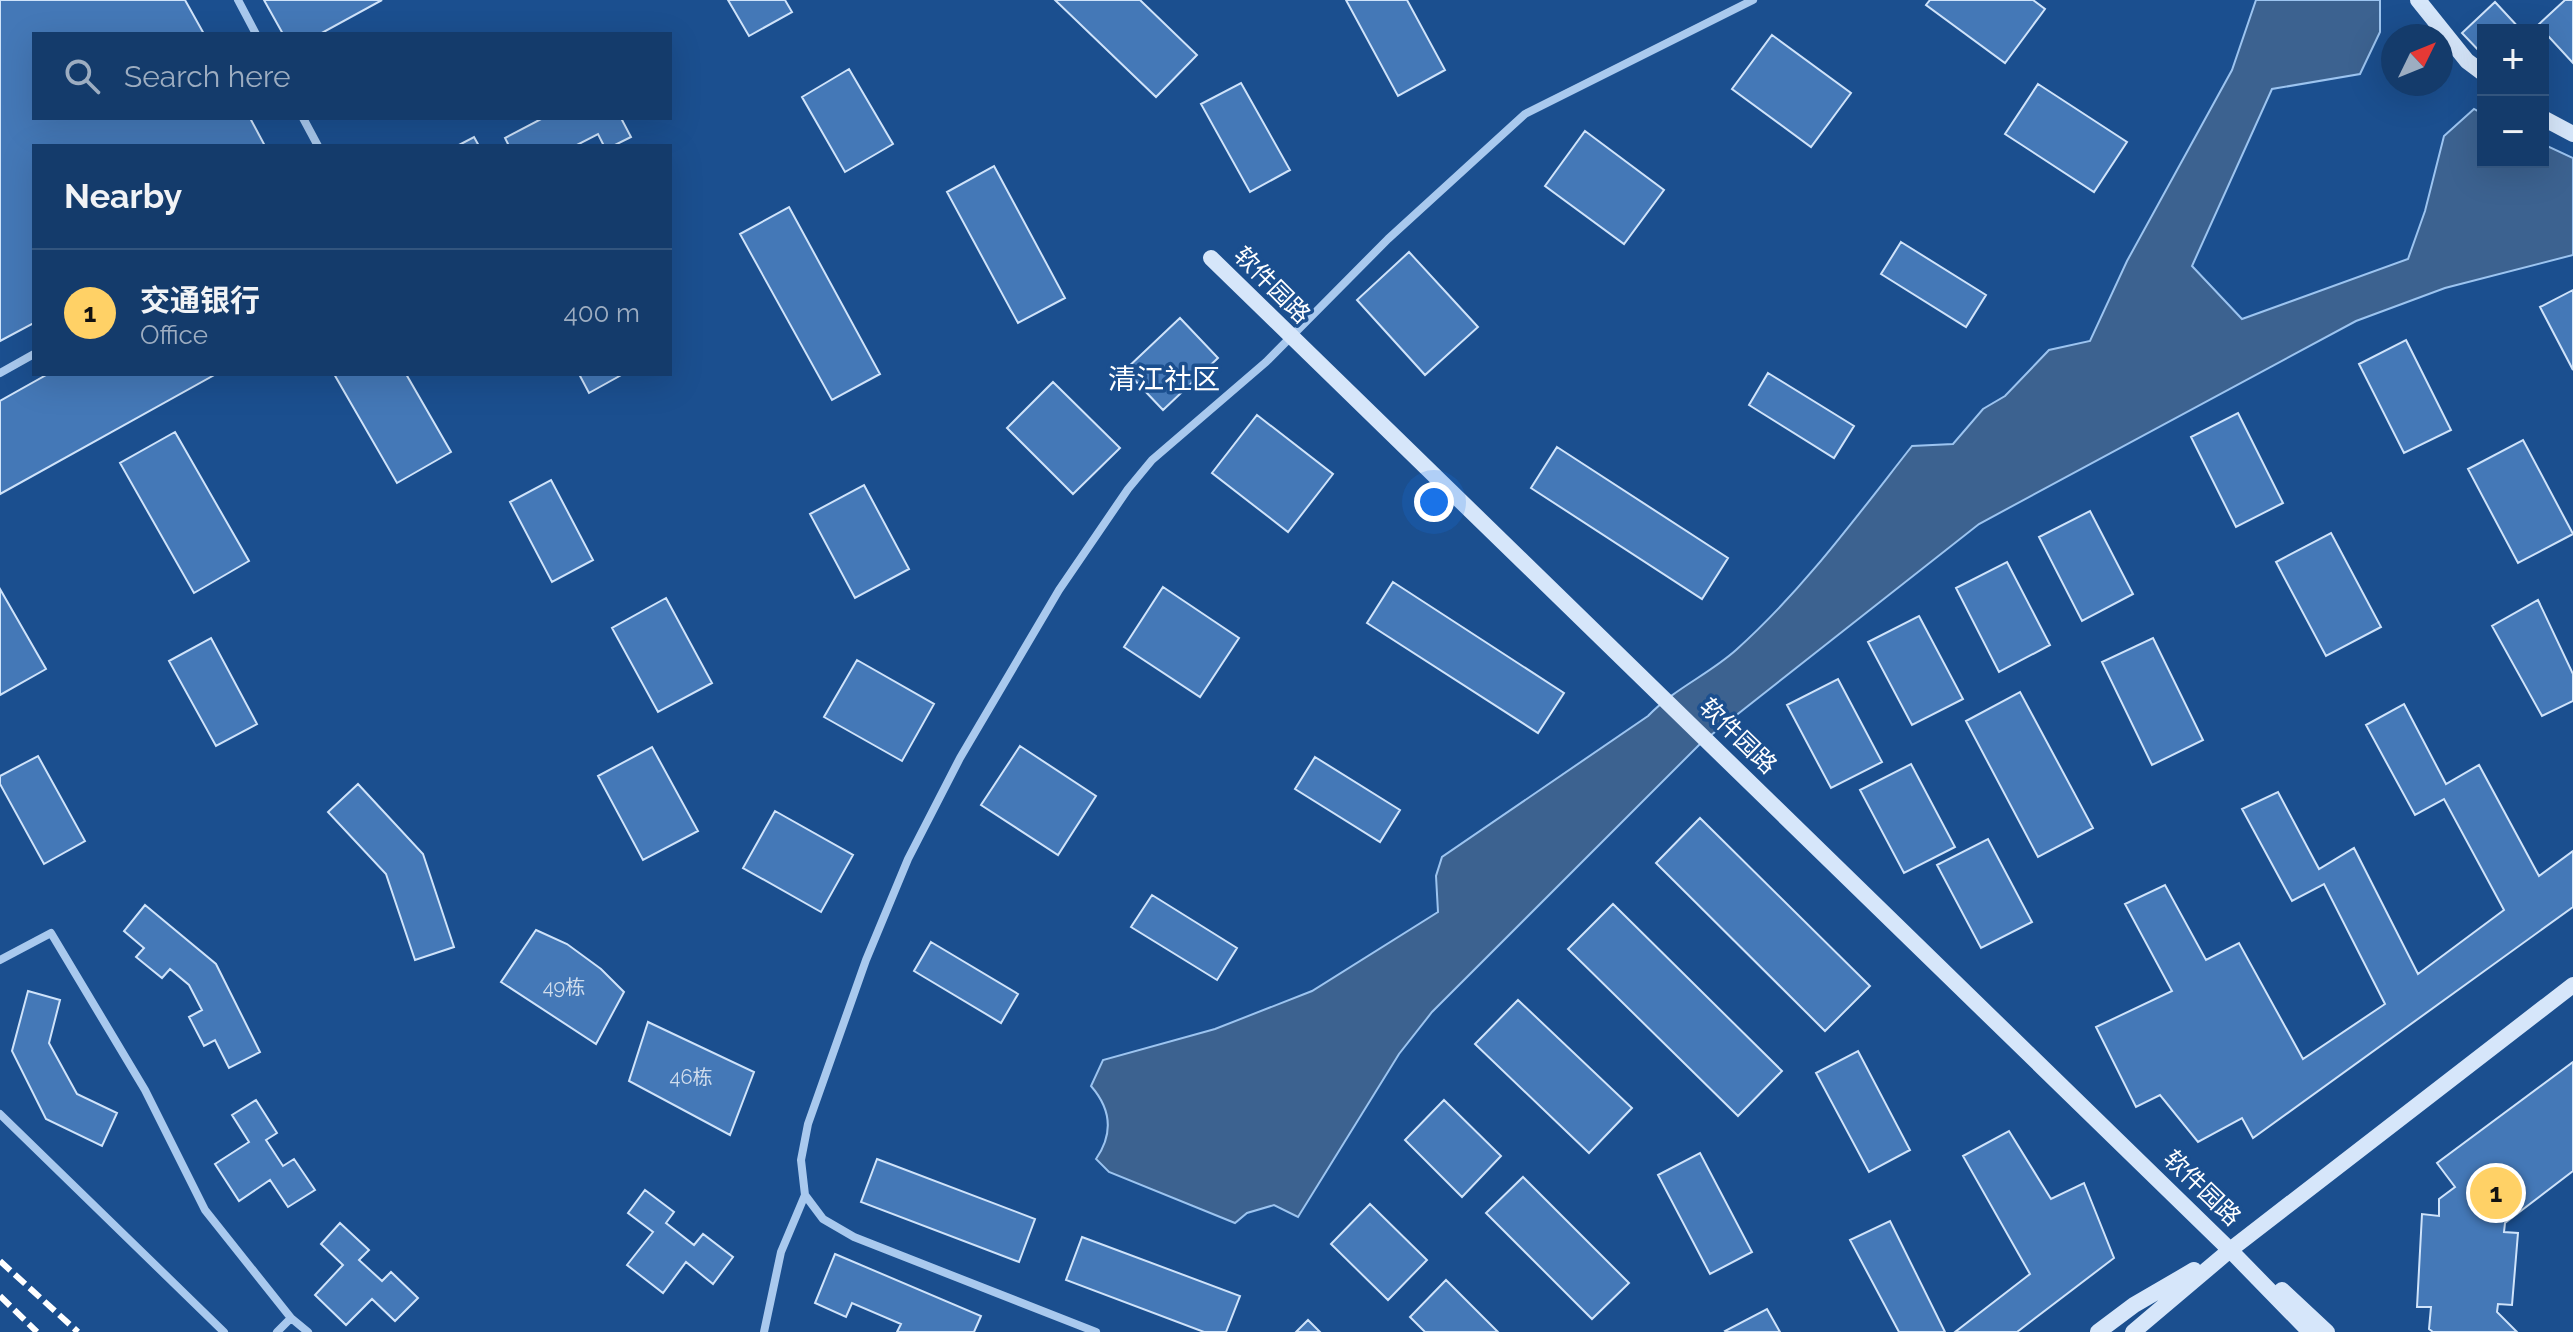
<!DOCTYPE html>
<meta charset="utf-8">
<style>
body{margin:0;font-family:Raleway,"Noto Sans SC",sans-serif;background:#214673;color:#f1f3f6}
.controls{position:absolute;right:24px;top:24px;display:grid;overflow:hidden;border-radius:0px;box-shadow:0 8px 32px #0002}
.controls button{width:72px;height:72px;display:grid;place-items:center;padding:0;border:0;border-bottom:2px solid #33557e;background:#143b6b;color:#f1f3f6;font:40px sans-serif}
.compass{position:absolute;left:2381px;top:24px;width:72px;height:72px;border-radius:50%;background:#143b6b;box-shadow:0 8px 32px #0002;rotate:47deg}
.you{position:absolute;left:1434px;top:502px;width:28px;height:28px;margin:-20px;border:6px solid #fff;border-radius:50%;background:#1a73e8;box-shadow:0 0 0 12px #1a73e833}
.badge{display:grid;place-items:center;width:52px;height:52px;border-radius:50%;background:#ffd166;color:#111;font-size:26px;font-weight:700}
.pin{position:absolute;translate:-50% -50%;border:4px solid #fff;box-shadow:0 2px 8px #0006}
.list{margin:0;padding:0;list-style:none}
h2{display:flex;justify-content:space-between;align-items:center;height:104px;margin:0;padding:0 32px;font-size:34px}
h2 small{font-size:26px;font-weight:400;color:#9dadc1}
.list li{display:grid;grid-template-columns:52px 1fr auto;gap:24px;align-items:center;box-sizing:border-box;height:128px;padding:0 32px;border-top:2px solid #33557e}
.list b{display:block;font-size:30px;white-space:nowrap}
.list p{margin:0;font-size:26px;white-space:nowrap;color:#9dadc1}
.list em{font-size:26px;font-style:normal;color:#9dadc1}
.icon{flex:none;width:44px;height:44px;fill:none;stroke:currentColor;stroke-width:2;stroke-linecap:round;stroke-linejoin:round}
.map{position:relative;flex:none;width:2573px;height:1332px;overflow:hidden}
.search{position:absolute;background:#143b6b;box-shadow:0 8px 32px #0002;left:32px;top:32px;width:640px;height:88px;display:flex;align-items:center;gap:20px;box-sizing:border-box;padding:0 28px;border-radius:0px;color:#9dadc1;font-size:30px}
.panel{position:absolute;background:#143b6b;box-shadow:0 8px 32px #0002;left:32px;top:144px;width:640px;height:232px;border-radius:0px}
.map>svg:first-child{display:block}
.water{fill:#3c6290;stroke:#9cc4f0;stroke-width:2}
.building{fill:#4478b7;stroke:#cfe3fa;stroke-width:2}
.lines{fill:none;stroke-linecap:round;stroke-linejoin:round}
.street{stroke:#a9c9ee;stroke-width:8}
.secondary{stroke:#d6e6fa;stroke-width:16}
.rail{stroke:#fff;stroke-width:6;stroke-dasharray:14 6;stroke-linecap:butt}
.labels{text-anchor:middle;stroke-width:7;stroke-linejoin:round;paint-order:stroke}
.number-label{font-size:20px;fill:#d0dded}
.street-label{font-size:24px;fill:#fff;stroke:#1b4f8f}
.quarter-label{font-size:28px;fill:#fff;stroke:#1b4f8f}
</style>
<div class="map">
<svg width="2573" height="1332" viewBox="0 0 2573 1332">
<rect width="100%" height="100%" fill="#1b4f8f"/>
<!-- water -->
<path class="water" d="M2256,0H2380V32L2360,74L2272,89L2192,266L2242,319L2408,259L2425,211L2444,136L2474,109L2483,114V162H2543V144L2573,158V255L2445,288L2356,321L1979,524L1701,743L1432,1012L1399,1054L1298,1217L1274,1205L1247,1213L1235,1223L1109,1172L1096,1159C1114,1133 1111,1109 1091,1086L1103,1060L1215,1029L1312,991L1438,912L1436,876L1442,857L1648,716C1675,688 1708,675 1736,650C1803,590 1857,516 1912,446L1953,444L1983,409L2005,396L2049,350L2090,341L2127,261L2232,70Z"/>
<!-- building -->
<path class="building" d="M0,0H185L204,34H34V118H250L265,146H34V323L0,341Z
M264,0H382L320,34H283Z
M728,0H785L792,12L749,36Z
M1055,0H1140L1197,55L1156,97Z
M1346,0H1407L1445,70L1398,96Z
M1930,0H2033L2045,9L2005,63L1926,5Z
M2565,0H2573V63L2538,25Z
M2495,2L2521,30H2483V55L2462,33Z
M1772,35L1851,93L1811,147L1732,89Z
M849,69L893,144L845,172L802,97Z
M1241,83L1290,170L1250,192L1201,104Z
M2038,84L2127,142L2094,192L2005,134Z
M543,118H621L631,137L613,146H604L598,134L575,146H509L505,138Z
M1585,131L1664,190L1624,244L1545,186Z
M474,137L479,146H457Z
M994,166L1065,298L1018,323L947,192Z
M789,207L880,374L832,400L740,234Z
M1901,242L1986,295L1966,327L1881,274Z
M1409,252L1478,327L1425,375L1357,300Z
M2573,290V370L2540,307Z
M1180,318L1218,358L1163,410L1125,370Z
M2406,340L2451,430L2404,453L2359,364Z
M1768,373L1854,426L1834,458L1749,405Z
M48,374H216L0,494V401Z
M334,374H406L451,452L397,483Z
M579,374H623L589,393Z
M1053,382L1120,448L1073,494L1007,428Z
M2238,413L2283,503L2236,527L2191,437Z
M1257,415L1333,474L1288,532L1212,473Z
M175,432L249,561L194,593L120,463Z
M2523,440L2573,534L2518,563L2468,469Z
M1557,447L1728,558L1702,599L1531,488Z
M551,480L593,560L552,582L510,502Z
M864,485L909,569L855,598L810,514Z
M2090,511L2133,594L2082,621L2039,537Z
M2331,533L2381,627L2326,656L2276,562Z
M2007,562L2050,645L1999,672L1956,588Z
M1393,582L1564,693L1538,733L1367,623Z
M1163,587L1239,638L1200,697L1124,647Z
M0,589L46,669L0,695Z
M666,598L712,683L658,712L612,628Z
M2538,600L2573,674V701L2542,716L2492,626Z
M1919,616L1963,699L1912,725L1868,642Z
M211,638L257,724L216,746L169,661Z
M2153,638L2203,740L2152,765L2102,662Z
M857,660L934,704L902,761L824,717Z
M1838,679L1882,762L1831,788L1787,705Z
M2020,692L2093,828L2038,857L1966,721Z
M2404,704L2446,784L2479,765L2539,876L2573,851V907L2253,1138L2242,1118L2198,1142L2160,1095L2136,1107L2096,1027L2172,991L2125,904L2165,885L2206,960L2239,943L2303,1059L2385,1004L2324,884L2292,901L2242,809L2278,792L2319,869L2354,848L2418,974L2504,910L2444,799L2415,815L2366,725Z
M1020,746L1096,796L1058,855L981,805Z
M652,747L698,831L643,860L598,776Z
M38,756L85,841L44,864L0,784V776Z
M1315,757L1400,810L1380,842L1295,789Z
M1911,764L1955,847L1904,873L1860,790Z
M358,784L423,854L454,947L415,960L386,874L328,812Z
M775,811L853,855L821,912L743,868Z
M1700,818L1870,986L1825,1031L1656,863Z
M1988,839L2032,922L1981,948L1937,865Z
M1152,895L1237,948L1217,980L1131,927Z
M1613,904L1782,1071L1738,1116L1568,949Z
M145,905L216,964L260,1052L229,1068L215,1040L204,1046L189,1017L202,1010L189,985L170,969L162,978L136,957L144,948L124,931Z
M536,930L567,944L601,969L624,992L596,1044L501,982Z
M931,942L1018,994L1001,1023L914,971Z
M28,991L60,1000L49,1043L77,1094L117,1113L102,1146L46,1119L12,1051Z
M1518,1000L1632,1108L1589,1153L1475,1044Z
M648,1022L754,1072L730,1135L629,1081Z
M1858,1051L1910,1150L1869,1172L1816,1073Z
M2573,1062V1171L2505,1223L2504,1232L2518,1233L2512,1305L2498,1304L2497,1312L2517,1332H2433L2429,1329L2431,1307H2417L2422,1214L2439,1216V1199L2455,1187L2437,1163Z
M256,1100L277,1133L266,1140L283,1166L294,1159L315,1190L288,1207L270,1180L239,1201L215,1164L249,1142L232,1115Z
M1444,1100L1501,1156L1462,1197L1405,1140Z
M2009,1131L2051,1199L2084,1183L2114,1258L2017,1332H1955L2030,1274L1963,1156Z
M1700,1153L1752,1252L1710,1274L1658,1175Z
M877,1159L1035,1219L1019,1262L861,1202Z
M1523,1177L1629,1283L1592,1319L1486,1213Z
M645,1190L674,1212L666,1223L694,1245L703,1234L733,1257L713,1284L686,1262L663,1293L627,1265L653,1232L628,1213Z
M1370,1204L1427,1260L1388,1300L1331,1244Z
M1890,1221L1945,1332H1899L1850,1240Z
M340,1223L369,1250L359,1260L382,1281L391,1272L418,1298L395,1321L372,1299L346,1325L315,1295L343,1265L321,1244Z
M1082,1237L1240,1296L1226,1332H1204L1066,1280Z
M835,1254L981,1316L974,1332H897L901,1324L852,1303L846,1317L815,1303Z
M1446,1280L1498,1332H1425L1410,1317Z
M1767,1309L1780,1332H1726L1725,1331Z
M1308,1320L1320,1332H1296Z"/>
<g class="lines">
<!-- street -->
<path class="street" d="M238,0L256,34
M303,118L318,146
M0,373L34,354
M0,960L51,933L145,1090L205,1210L291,1318L308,1332
M0,1114L224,1332
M277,1332L291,1318
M764,1332L781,1252L805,1195
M1096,1332L854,1237L823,1219L805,1195L801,1160L808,1124L866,960L908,859L960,758L1059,590L1128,489L1152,460L1266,362L1388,239L1525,114L1753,0"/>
<!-- secondary -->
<path class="secondary" d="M2418,0L2467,61L2483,73
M2543,118L2573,134
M1211,258L2230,1250L2310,1332
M2282,1290L2327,1332
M2098,1332L2134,1305L2194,1270
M2133,1332L2230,1250L2573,985"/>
<!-- rail -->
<path class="rail" d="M0,1261L78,1332
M0,1296L37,1332"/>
</g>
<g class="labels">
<!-- number labels -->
<g class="number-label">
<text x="564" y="994">49栋</text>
<text x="691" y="1084">46栋</text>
</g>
<!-- street labels -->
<g class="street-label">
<text transform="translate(1272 285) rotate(45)" y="8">软件园路</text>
<text transform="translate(1738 736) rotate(44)" y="8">软件园路</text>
<text transform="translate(2202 1188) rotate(44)" y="8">软件园路</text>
</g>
<!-- quarter labels -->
<g class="quarter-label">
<text x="1164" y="389">清江社区</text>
</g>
</g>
</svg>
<div class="controls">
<button>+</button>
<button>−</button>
</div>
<svg class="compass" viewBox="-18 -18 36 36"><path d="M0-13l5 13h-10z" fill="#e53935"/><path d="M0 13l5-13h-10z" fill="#9dadc1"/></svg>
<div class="you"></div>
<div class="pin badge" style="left:2496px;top:1193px">1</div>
<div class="search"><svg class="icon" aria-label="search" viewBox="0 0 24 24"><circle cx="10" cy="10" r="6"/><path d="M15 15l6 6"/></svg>Search here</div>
<section class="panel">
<h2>Nearby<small></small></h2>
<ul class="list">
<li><span class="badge">1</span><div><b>交通银行</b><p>Office</p></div><em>400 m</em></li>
</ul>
</section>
</div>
